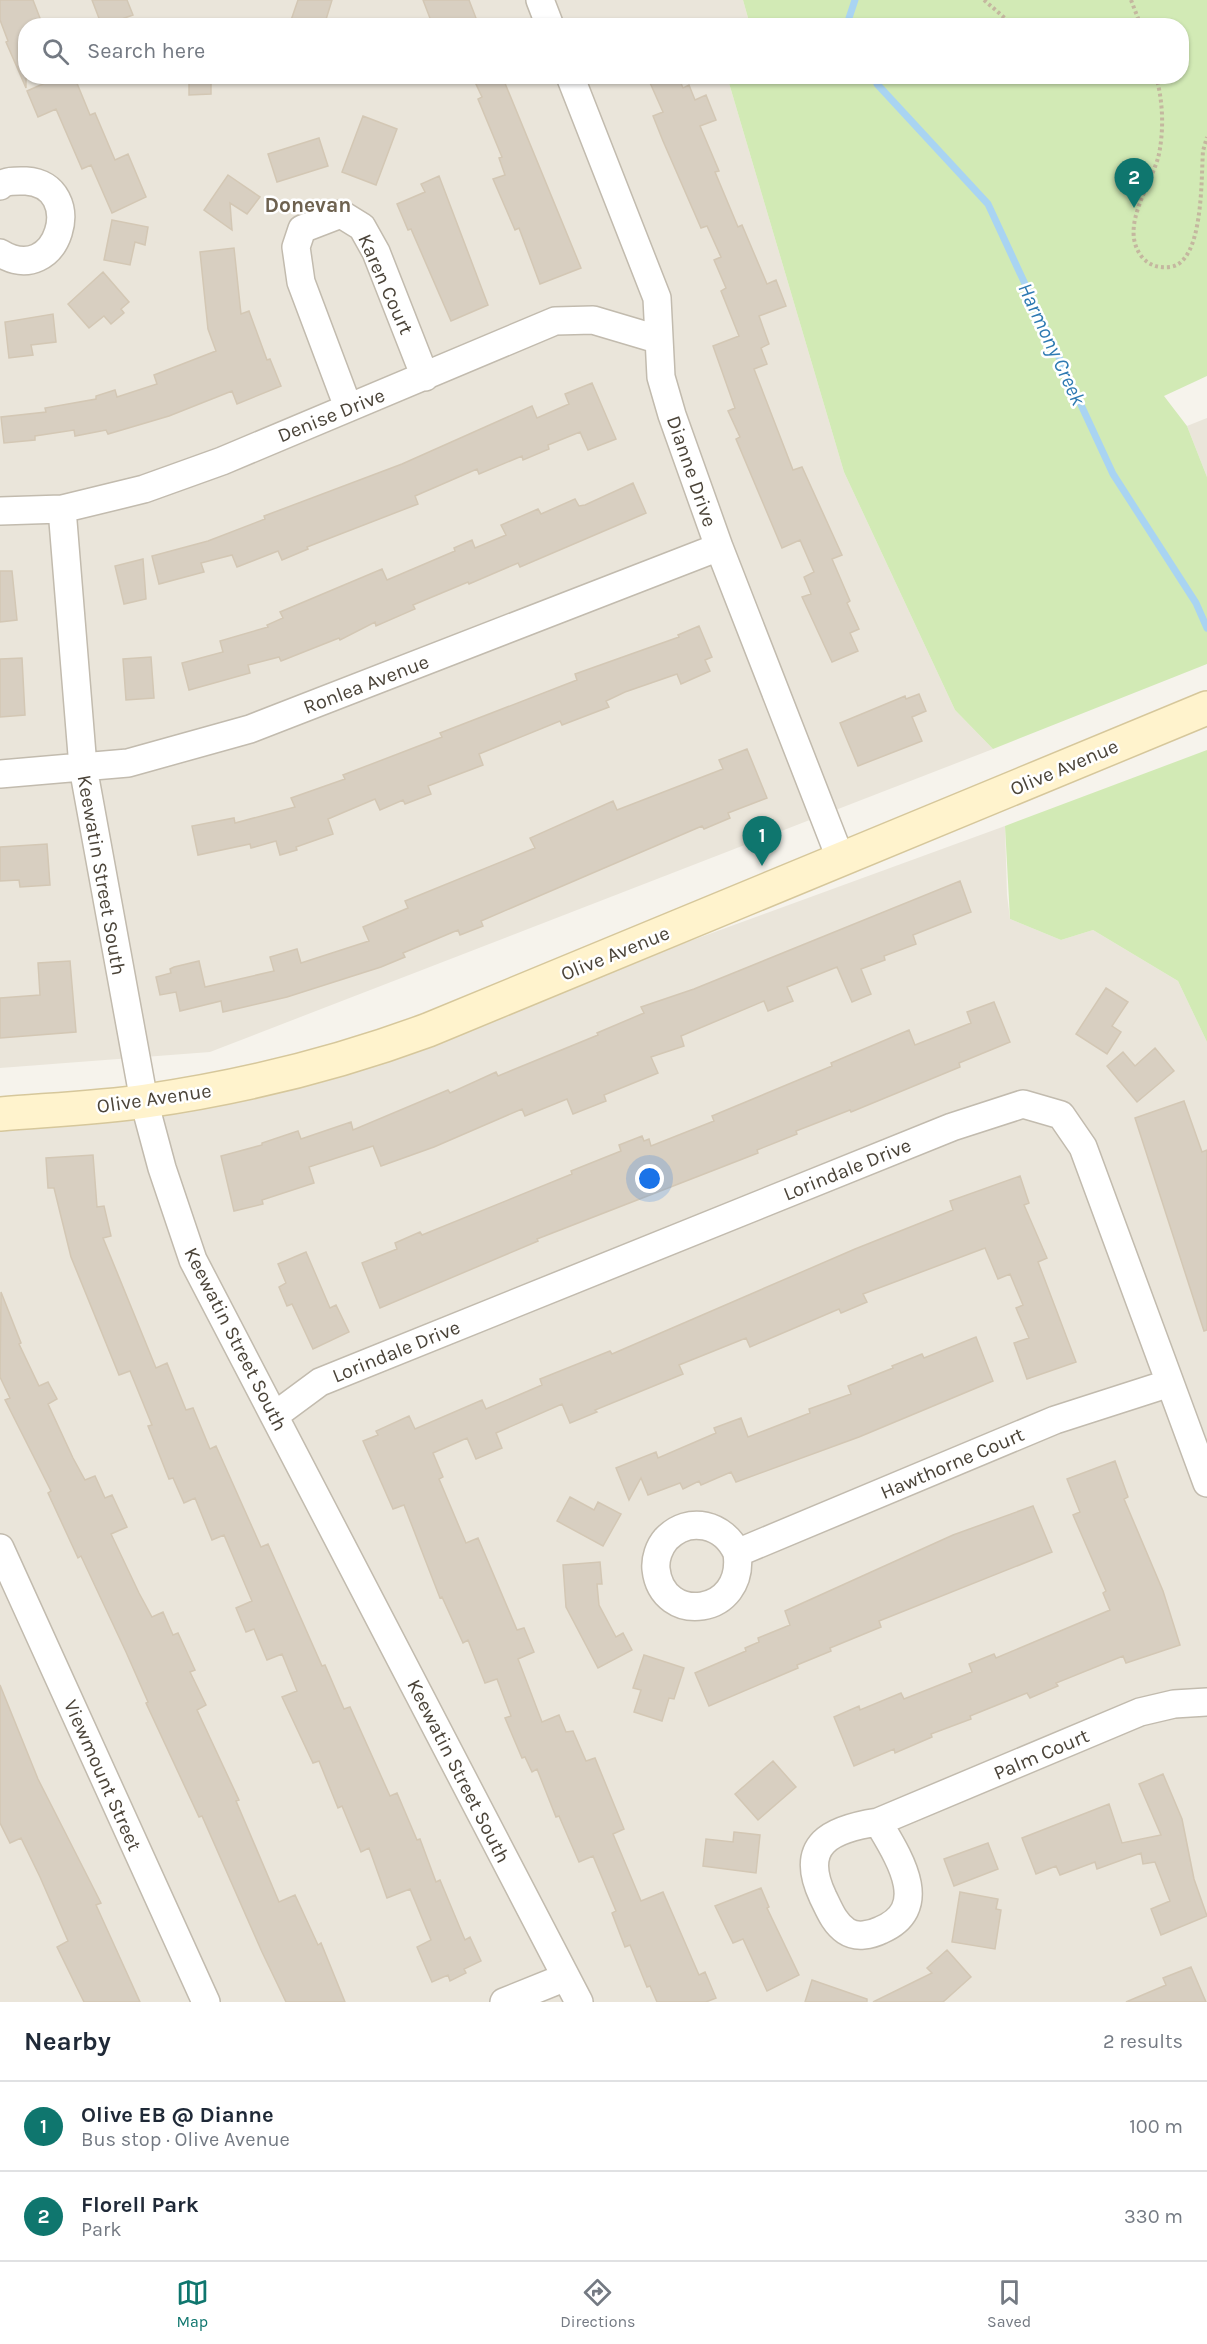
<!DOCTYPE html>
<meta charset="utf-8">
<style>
body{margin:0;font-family:Karla,sans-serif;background:#f2f2f3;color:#1f2937}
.you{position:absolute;left:650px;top:1179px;width:21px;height:21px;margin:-15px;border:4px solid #fff;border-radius:50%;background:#1a73e8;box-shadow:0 0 0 9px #1a73e833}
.badge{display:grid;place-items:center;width:39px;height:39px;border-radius:50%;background:#0f766e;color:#fff;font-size:20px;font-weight:700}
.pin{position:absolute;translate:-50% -50px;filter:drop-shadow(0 2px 3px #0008)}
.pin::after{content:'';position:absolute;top:32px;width:21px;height:18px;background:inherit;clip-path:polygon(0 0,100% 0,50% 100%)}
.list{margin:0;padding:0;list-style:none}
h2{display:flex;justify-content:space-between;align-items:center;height:78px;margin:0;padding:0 24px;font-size:26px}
h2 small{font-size:20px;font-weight:400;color:#747a83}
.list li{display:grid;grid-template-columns:39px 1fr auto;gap:18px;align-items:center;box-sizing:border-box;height:90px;padding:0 24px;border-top:2px solid #e0e1e3}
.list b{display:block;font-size:22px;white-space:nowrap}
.list p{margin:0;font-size:20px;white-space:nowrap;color:#747a83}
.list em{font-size:20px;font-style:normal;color:#747a83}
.icon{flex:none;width:33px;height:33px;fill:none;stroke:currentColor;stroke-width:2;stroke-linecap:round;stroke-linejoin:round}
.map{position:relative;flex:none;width:1207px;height:2002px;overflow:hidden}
.search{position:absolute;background:#fff;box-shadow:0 2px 4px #0004;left:18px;right:18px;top:18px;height:66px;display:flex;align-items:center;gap:15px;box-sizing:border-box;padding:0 21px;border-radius:24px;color:#747a83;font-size:22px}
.sheet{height:258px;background:#fff}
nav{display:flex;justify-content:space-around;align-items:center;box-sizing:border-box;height:84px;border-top:2px solid #e0e1e3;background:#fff;font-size:16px;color:#747a83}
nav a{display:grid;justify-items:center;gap:3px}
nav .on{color:#0f766e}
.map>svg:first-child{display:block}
.residential{fill:#eae5da}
.green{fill:#d2eab5}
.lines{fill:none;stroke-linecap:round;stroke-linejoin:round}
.stream{stroke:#a9d4f2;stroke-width:7}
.building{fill:#d8cfc1;stroke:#d3c7b4;stroke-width:1.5}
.minor-casing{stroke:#c2bbae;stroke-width:30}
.secondary-casing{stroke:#d6c79b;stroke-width:36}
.path{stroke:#c4b79f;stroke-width:4;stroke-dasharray:3 3;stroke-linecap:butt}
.minor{stroke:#fff;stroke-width:27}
.secondary{stroke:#fff3cd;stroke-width:33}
.labels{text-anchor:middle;stroke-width:5;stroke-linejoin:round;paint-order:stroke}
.street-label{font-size:20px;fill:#4b4439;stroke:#fff}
.neighbourhood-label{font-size:21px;font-weight:bold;fill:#6e6250;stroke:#fff}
.water-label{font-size:21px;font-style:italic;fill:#2e7ab2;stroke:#fff}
</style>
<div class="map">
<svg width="1207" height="2002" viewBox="0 0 1207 2002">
<rect width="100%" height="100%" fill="#f6f3ec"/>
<!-- residential -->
<path class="residential" d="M0,0H743L750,25L26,26V76L740,77L729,83L844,472L955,710L993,749L210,1052L0,1068Z
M1207,418V477L1187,426Z
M1005,826L1007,895L1010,919L1061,940L1093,930L1178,981L1207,1042V2002H0V1130L257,1099Z"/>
<!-- green -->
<path class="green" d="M743,0H1207V376L1164,396L1187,426L1207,477V664L993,749L955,710L844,472L729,83L740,76H1182V26L750,25Z
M1207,750V1042L1178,981L1093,930L1061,940L1010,919L1005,826Z"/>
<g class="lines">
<!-- stream -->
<path class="stream" d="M851,26L848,21L855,0
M874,76L877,84L988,204L1113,474L1196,603L1207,628"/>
</g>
<!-- building -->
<path class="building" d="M0,0H33L43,26H26V88L6,42L8,41L0,20Z
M92,0H127L133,15L102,26Z
M298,0H332L324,26H289Z
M423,0H469L479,26H433Z
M61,76H74L90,115L95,113L115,160L128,154L146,197L112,213L91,165L82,169L56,109L38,117L27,91Z
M189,76H211V94L189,95Z
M487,76H502L581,268L540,284L519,228L515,230L493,179L505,175L499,158L502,157L478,99L482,97L475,82Z
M647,76H678L683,88L689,85L695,100L706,95L716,120L700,126L719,171L715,172L738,227L742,225L767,284L776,280L786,306L759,316L769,344L761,348L767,364L754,369L793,470L802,467L842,555L832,559L850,601L847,603L859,629L850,633L858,651L832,662L802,597L811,594L804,577L814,572L800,540L782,548L736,439L740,437L728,411L735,408L713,346L739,336L721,291L726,288L714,260L721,257L707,226L701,228L663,141L653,116L663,112Z
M363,116L397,129L376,185L342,172Z
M319,138L328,166L277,182L268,154Z
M228,175L260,197L247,214L230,203L232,230L204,210Z
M439,176L488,305L451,321L411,229L408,230L397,204L425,192L421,184Z
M112,220L148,227L145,245L135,242L130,265L104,260Z
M234,248L241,314L249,311L267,360L270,359L281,386L237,404L232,391L169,416L108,434L106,430L75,436L74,430L35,436V440L4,443L1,417L46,412L45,408L96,399V396L115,390L117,397L157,384L154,375L216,351L208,329L200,252Z
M103,272L129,302L121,309L124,313L111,324L104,316L89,328L68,304Z
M53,314L56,342L31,345L33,355L9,358L5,322Z
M592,383L616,439L588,450L580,432L548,445L549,449L523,460L522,456L479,474L477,469L415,496L418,504L307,547L308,549L282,560L278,551L237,567L232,555L201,563L204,572L159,584L152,556L208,541L265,519L264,516L402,464L532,406L537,418L569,404L565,394Z
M633,483L646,513L520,567L518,563L469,584L468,582L413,605L415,609L376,626L375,622L340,640L339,638L281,661L279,657L248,665L250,673L189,690L182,663L223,652L220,641L268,627L267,625L283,618L280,612L382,569L387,580L455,551L454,548L472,540L475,548L506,535L501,525L538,509L541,514L575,499L579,506L585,505Z
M143,559L146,599L124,604L115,566Z
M0,571H12L17,620L0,622Z
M699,626L712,657L705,660L710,671L681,684L677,674L625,692L606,701L609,707L562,725L560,721L479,754L483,765L428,786L431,794L405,804L403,800L380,810L375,799L328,819L333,834L296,847L297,850L280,855L276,841L251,848L250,844L198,855L192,826L234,818L235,823L295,807L291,798L345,779L343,775L442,737L440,733L577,680L575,674L679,637L678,635Z
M151,657L154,698L126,700L123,659Z
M22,658L25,715L0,717V659Z
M919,694L926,711L912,717L922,741L858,766L840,723L905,696L906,699Z
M747,749L767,798L728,813L730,818L704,829L702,826L481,921L483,926L460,935L458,930L403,953L405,957L381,967L287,997L223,1012L221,1001L180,1011L176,992L160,995L156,977L171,973L170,969L174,967L199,961L205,987L274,971L270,957L297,949L301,963L369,941L363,927L408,908L405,901L535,848L530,838L613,801L617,810L723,769L719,760Z
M47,844L50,885L20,887L19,880L0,881V847Z
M960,881L971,912L913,935L916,944L884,956L885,960L861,969L871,994L852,1002L837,967L787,987L793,1001L768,1011L764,1001L681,1036L684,1046L651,1057L658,1073L604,1095L606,1101L573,1114L567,1099L525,1116L522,1109L434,1147L381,1166L373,1146L309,1167L314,1183L262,1200L263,1204L234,1211L221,1156L262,1145V1143L298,1131L301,1139L351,1122L353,1130L448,1090L450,1093L496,1072L498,1076L598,1035L597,1033L644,1013L641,1007L694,989Z
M70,961L76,1032L0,1038V998L40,995L38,963Z
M1106,988L1128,1002L1112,1026L1121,1032L1107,1054L1076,1034Z
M994,1002L1010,1042L959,1063L960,1067L851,1112L850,1110L796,1131L797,1134L757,1150L758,1153L537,1239L538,1241L380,1308L362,1263L397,1249L395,1243L420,1232L422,1235L572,1174L571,1171L621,1151L619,1145L642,1136L644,1141L649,1139L651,1146L714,1121L712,1116L832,1066L831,1063L909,1030L915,1045L971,1023L967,1012Z
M1155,1048L1174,1071L1137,1102L1107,1066L1123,1052L1135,1066Z
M1184,1101L1202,1152L1207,1150V1330L1204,1331L1135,1118Z
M93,1155L97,1207L104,1206L111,1236L103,1238L156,1368L167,1363L186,1410L193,1408L210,1449L216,1446L261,1547L268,1544L322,1666L325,1665L344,1709L350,1707L390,1796L397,1793L417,1840L420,1839L436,1882L440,1880L465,1940L470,1937L481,1961L464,1969L466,1973L450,1981L448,1975L432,1982L417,1947L431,1940L410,1889L387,1898L369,1848L361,1852L342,1806L338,1808L319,1761L313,1763L282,1697L297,1691L282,1654L267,1660L254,1629L246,1632L236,1608L252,1601L224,1535L212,1540L195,1498L184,1503L173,1478L169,1479L148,1426L152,1425L130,1371L119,1375L71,1257L54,1188H48L46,1158Z
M1020,1176L1029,1203L1024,1205L1047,1258L1038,1262L1076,1362L1027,1379L1014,1343L1029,1338L1016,1308L1023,1305L1010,1274L998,1279L985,1248L863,1294L867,1302L841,1313L839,1309L750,1347L746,1338L679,1365L683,1374L595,1410L597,1412L570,1423L562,1404L496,1433L502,1448L476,1459L467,1438L433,1453L443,1477L439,1479L466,1543L478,1538L517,1630L524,1628L534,1652L518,1659L542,1722L559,1715L566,1732L573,1731L586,1761L595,1758L624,1829L613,1834L641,1901L663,1892L699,1975L705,1972L716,1998L706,2002H657L650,1986L647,1987L630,1945L625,1947L612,1913L616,1911L593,1856L579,1862L559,1816L556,1817L537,1769L532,1772L525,1757L522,1758L505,1718L511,1716L497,1679L485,1683L468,1640L463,1643L442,1597L440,1598L404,1505L393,1509L363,1441L378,1435L376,1431L409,1416L415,1429L482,1400L486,1409L542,1385L540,1379L610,1351L612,1354L855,1249L953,1210L950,1201Z
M306,1252L330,1308L336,1305L349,1332L313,1349L292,1304L287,1306L279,1287L286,1283L278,1264Z
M1,1292L21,1343L19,1344L39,1386L48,1382L57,1399L48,1404L73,1458L85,1480L95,1476L105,1498L112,1495L127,1527L111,1534L139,1593L152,1617L163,1612L173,1635L178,1633L195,1670L190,1672L206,1705L197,1710L239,1800L236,1801L279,1902L295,1895L318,1945L321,1943L345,2002H286L262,1952L202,1816L199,1817L146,1703L148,1702L126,1652L81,1556L78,1558L48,1493L51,1491L5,1400L10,1398L0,1377Z
M976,1337L993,1381L859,1437L736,1482L731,1472L701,1485L699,1481L683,1489L680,1483L648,1495L641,1478L629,1500L616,1468L656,1452L658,1458L716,1433L714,1428L741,1418L748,1437L810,1413L809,1409L851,1394L848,1386L893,1368L892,1366L922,1354L924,1358Z
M1115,1461L1128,1497L1124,1499L1163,1591L1180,1645L1126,1663L1123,1656L1056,1683L1058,1686L1030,1698L1027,1693L970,1716L971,1719L931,1734L932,1737L895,1753L894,1749L854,1766L834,1717L859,1706L860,1710L901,1693L904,1699L972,1672L969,1664L994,1654L996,1658L1110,1610L1103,1593L1106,1591L1073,1515L1080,1512L1067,1479Z
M570,1497L594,1510L598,1502L621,1514L603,1546L557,1521Z
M1033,1506L1052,1552L879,1621L881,1627L830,1648L831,1651L797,1665L798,1668L709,1706L695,1673L746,1651L745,1648L759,1642L758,1638L790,1625L785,1611L953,1535Z
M600,1562L602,1584H597L599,1605L616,1637L623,1633L632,1650L598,1668L566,1607L563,1565Z
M644,1655L684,1668L674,1699L669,1698L662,1721L634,1712L641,1690L633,1688Z
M0,1685L38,1779L101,1903L96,1905L140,2002H84L57,1947L68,1941L40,1877L21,1838L10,1843L0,1823Z
M773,1761L796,1787L758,1820L735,1794Z
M1163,1774L1182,1819L1194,1879L1207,1916L1161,1935L1151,1909L1170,1901L1155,1862L1143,1864L1141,1853L1097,1869L1095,1862L1060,1875L1056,1866L1036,1874L1022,1838L1109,1804L1122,1843L1161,1835L1139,1784Z
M734,1832L760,1835L756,1873L703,1866L706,1839L733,1842Z
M988,1843L998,1869L954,1886L944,1859Z
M761,1888L769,1907L767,1908L799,1975L767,1991L743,1939L733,1943L715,1906Z
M960,1892L998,1899L996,1909L1001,1910L995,1949L952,1942Z
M947,1950L971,1977L943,2002H873L932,1973L927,1968Z
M1191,1967L1206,2002H1126L1166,1985L1163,1978Z
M812,1980L867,1999V2002H805Z"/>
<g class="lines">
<!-- minor casing -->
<g class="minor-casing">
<path id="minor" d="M540,0L550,26
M570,76L657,298L661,377L672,415L719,547L841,860
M0,186C6,180 18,181 26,181C88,185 59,289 0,253
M348,407L301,282L296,247L302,229L341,214L362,227L376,252L425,377
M62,509L83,767L144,1101L162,1168L193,1260L579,2002
M0,511L62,509L144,489L222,461L555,321L593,320L657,339
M0,774L128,763L250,729L719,547
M274,1416L320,1382L952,1127L1023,1104L1061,1115L1083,1147L1207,1483
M0,1548L206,2002
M737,1553C724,1524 689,1515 666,1539C659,1547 655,1559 656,1569C662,1626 746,1616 737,1553L1055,1420L1170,1383
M878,1822C898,1856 933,1908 881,1930C871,1935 856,1938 846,1931C834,1923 829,1909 823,1897C798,1844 831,1829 878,1822L1140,1712L1174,1704L1207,1702
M504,2002L566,1977"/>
</g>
<!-- secondary casing -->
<g class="secondary-casing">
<path id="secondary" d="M0,1114C48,1110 98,1108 146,1101C243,1087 336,1064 428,1030L1207,708"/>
</g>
<!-- path -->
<path class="path" d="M984,0L1014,26
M1131,0L1141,26
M1156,76C1163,102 1164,128 1159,154C1152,185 1118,227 1142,257C1150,266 1159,268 1170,267C1204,263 1201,177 1203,151L1207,137"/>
<!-- minor -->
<use href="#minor" class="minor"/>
<!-- secondary -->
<use href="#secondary" class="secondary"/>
</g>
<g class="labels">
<!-- street labels -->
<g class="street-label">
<text transform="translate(386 284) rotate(66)" y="7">Karen Court</text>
<text transform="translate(331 415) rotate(-22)" y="7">Denise Drive</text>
<text transform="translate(692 471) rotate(71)" y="7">Dianne Drive</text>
<text transform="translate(366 684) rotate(-21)" y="7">Ronlea Avenue</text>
<text transform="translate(1064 767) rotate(-23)" y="7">Olive Avenue</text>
<text transform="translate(102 875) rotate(80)" y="7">Keewatin Street South</text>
<text transform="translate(615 953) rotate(-22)" y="7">Olive Avenue</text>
<text transform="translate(154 1098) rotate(-8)" y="7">Olive Avenue</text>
<text transform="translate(847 1169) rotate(-22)" y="7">Lorindale Drive</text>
<text transform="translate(236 1339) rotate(63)" y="7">Keewatin Street South</text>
<text transform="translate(396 1351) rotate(-22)" y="7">Lorindale Drive</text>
<text transform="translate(952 1463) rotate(-23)" y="7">Hawthorne Court</text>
<text transform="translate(1041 1754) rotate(-23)" y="7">Palm Court</text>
<text transform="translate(459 1771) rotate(63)" y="7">Keewatin Street South</text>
<text transform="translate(103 1775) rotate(66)" y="7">Viewmount Street</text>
</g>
<!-- neighbourhood labels -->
<g class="neighbourhood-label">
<text x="308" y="212">Donevan</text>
</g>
<!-- water labels -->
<g class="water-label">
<text transform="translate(1052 344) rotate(65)" y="7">Harmony Creek</text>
</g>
</g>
</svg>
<div class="you"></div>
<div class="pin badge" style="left:762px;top:866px">1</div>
<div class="pin badge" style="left:1134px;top:208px">2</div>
<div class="search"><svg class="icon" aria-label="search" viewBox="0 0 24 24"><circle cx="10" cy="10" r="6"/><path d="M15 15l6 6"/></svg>Search here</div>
</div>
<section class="sheet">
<h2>Nearby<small>2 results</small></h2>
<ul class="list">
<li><span class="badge">1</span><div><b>Olive EB @ Dianne</b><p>Bus stop · Olive Avenue</p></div><em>100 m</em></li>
<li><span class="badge">2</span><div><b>Florell Park</b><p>Park</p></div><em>330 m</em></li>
</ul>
</section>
<nav>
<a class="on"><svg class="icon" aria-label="map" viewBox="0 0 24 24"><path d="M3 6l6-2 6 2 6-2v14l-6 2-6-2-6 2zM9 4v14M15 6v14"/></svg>Map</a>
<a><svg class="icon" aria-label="directions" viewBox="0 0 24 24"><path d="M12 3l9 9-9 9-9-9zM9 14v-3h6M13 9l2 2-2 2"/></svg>Directions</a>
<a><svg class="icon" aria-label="saved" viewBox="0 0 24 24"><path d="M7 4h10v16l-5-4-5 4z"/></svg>Saved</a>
</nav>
